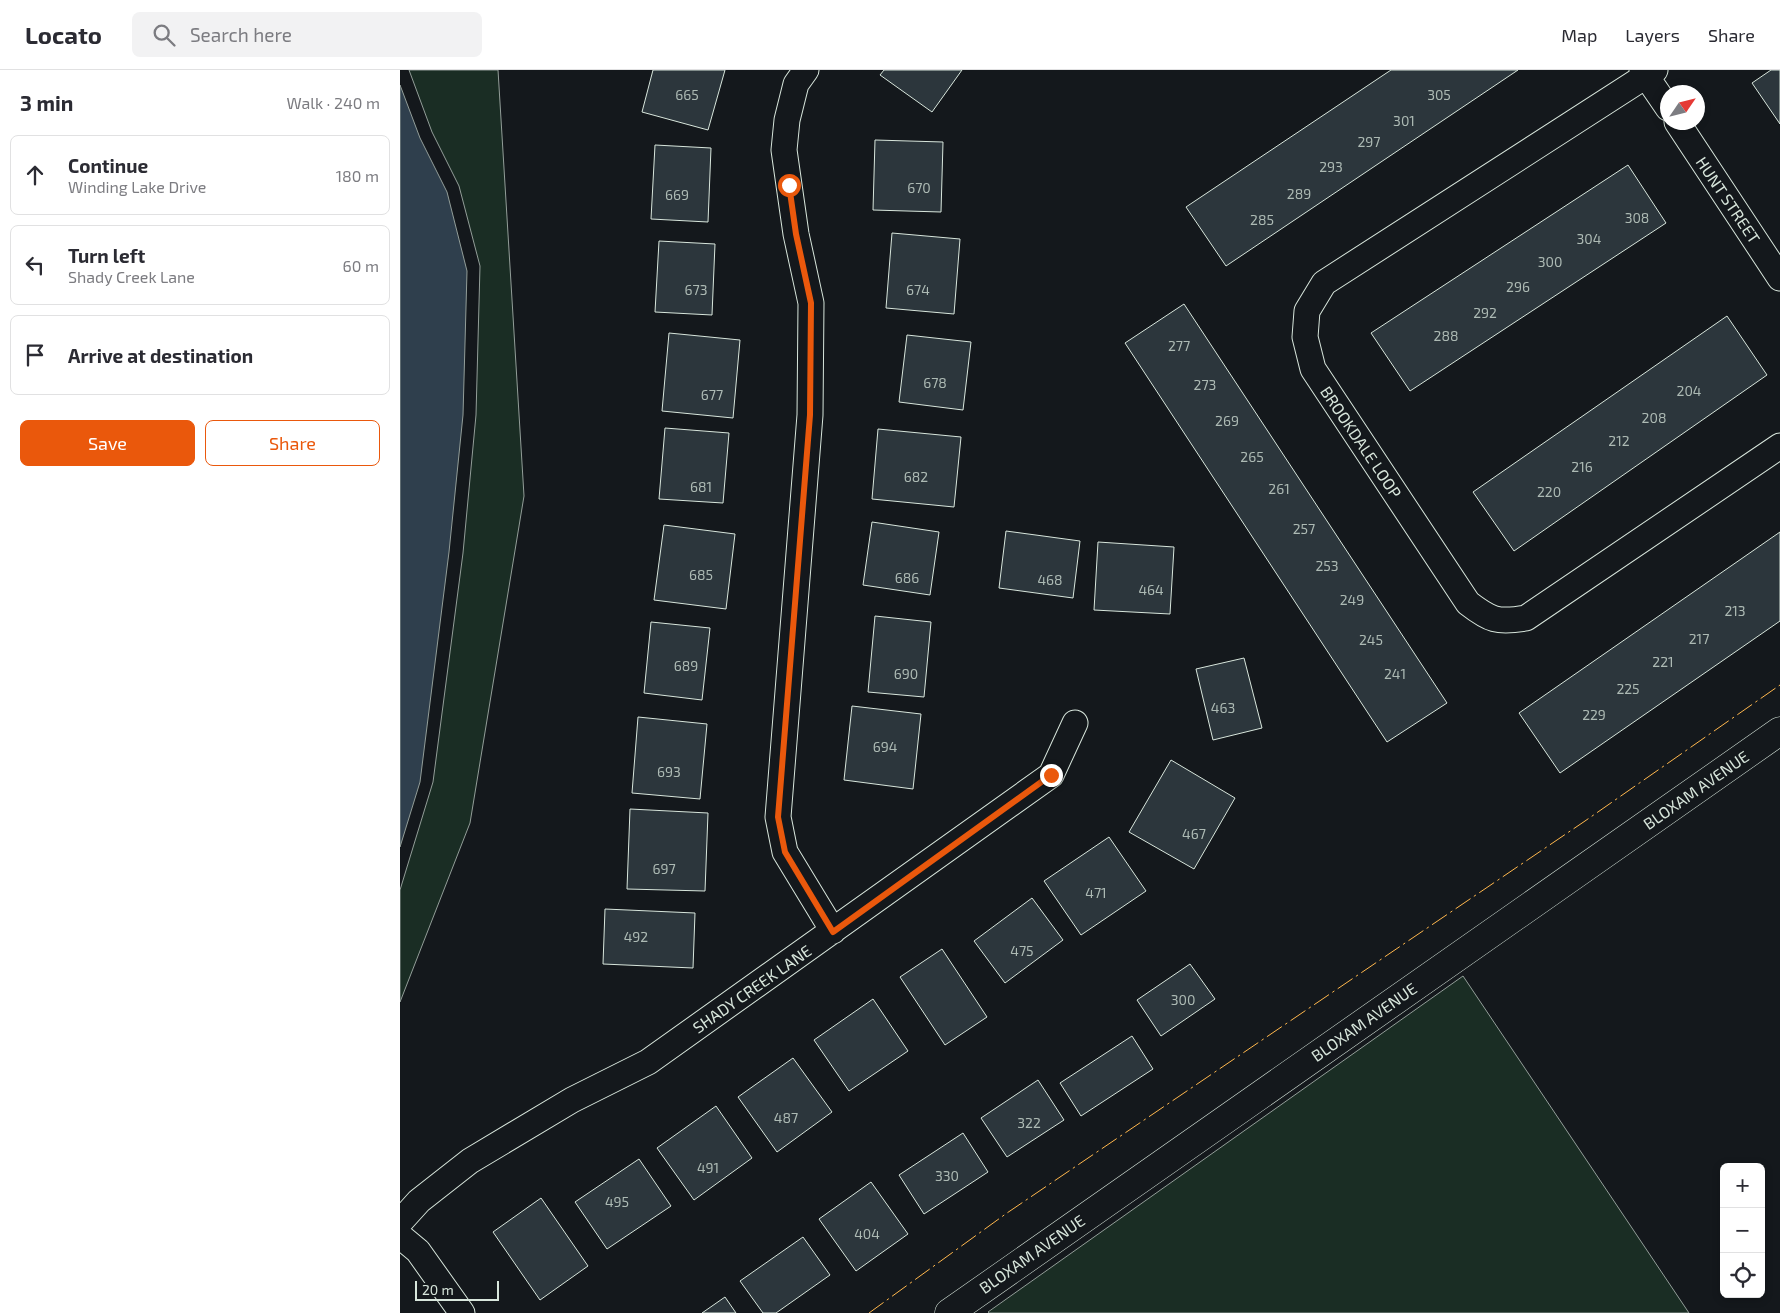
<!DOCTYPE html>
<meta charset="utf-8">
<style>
body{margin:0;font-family:"Exo 2",sans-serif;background:#f2f2f3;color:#2b2b33}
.controls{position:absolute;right:15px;bottom:15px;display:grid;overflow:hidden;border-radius:8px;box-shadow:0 2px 8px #0003}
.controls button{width:45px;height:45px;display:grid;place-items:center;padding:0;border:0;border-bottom:1px solid #e1e1e2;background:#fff;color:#2b2b33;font:25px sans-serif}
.compass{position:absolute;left:1260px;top:15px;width:45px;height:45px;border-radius:50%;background:#fff;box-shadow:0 2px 8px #0003;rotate:55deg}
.scale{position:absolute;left:15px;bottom:12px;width:84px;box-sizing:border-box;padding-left:5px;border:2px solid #d8e6dc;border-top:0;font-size:14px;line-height:18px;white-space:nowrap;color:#d8e6dc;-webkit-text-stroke:4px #14181c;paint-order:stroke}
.stop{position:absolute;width:15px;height:15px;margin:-11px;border:4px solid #ea580c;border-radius:50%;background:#fff}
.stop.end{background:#ea580c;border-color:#fff;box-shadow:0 1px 5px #0008}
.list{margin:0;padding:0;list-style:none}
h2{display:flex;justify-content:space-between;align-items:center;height:65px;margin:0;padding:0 20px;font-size:21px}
h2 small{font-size:16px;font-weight:400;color:#7c7c81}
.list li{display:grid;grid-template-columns:32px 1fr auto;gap:15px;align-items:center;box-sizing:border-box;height:80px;margin:0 10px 10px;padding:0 10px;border:1px solid #e1e1e2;border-radius:8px}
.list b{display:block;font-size:19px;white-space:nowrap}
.list p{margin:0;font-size:16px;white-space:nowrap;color:#7c7c81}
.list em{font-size:16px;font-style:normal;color:#7c7c81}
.actions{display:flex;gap:10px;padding:15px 20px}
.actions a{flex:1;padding:11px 0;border:1px solid #ea580c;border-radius:8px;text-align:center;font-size:18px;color:#ea580c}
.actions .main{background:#ea580c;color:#fff}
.icon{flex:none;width:28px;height:28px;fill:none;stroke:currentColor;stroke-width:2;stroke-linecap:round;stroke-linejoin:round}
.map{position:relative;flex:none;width:1380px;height:1243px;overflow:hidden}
header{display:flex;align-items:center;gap:30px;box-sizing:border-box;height:70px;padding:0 25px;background:#fff;border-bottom:1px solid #e1e1e2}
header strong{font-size:24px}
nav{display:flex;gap:28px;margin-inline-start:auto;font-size:18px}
.search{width:350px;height:45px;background:#f2f2f3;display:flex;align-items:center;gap:12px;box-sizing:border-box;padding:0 18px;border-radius:8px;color:#7c7c81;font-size:19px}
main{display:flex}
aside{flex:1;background:#fff}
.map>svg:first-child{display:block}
.green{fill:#1a2d24;stroke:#939e99}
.water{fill:#2f3f4d;stroke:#939e99}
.building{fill:#2c363c;stroke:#d8e6dc}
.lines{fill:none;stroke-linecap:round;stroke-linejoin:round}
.street-casing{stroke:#d8e6dc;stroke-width:27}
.secondary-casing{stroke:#d8e6dc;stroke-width:29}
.street{stroke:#14181c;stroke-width:25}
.secondary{stroke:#14181c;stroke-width:28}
.power{stroke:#ffb74d;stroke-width:1;stroke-dasharray:18 4 2.5 4;stroke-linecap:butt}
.route{stroke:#ea580c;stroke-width:6}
.labels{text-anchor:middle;stroke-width:4;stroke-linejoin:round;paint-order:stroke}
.number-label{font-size:14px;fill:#adbab4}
.street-label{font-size:16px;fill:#d8e6dc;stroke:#14181c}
</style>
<header>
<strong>Locato</strong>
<div class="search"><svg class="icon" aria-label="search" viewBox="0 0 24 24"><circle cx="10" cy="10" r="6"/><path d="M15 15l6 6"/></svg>Search here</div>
<nav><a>Map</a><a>Layers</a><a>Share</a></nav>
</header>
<main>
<aside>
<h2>3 min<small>Walk · 240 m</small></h2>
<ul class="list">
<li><svg class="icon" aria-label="ahead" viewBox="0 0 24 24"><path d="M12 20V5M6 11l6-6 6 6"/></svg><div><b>Continue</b><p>Winding Lake Drive</p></div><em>180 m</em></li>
<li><svg class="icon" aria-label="left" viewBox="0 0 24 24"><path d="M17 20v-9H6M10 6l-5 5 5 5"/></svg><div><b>Turn left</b><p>Shady Creek Lane</p></div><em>60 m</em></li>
<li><svg class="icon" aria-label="arrive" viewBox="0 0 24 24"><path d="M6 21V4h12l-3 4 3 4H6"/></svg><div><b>Arrive at destination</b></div></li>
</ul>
<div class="actions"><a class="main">Save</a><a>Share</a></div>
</aside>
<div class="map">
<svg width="1380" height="1243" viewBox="0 0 1380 1243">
<rect width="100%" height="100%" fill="#14181c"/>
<!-- green -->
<path class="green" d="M9,0H98L124,426L70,753L0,932V820L33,712L63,483L76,345L80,196L59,116L32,62Z
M1063,906L1289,1243H589L588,1242Z"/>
<!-- water -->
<path class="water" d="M0,15L20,68L47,122L67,201L63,345L49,482L20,712L0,777Z"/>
<!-- building -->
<path class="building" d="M253,0H325L308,60L242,42Z
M484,0H562L532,42L480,5Z
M991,0H1118L826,196L786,137Z
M1371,0H1380V54L1352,13Z
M475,70L543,72L541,142L473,140Z
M255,75L311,78L308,152L251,149Z
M1228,95L1266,153L1010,321L971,263Z
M492,163L560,169L554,244L486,238Z
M259,171L315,174L312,245L255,242Z
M784,234L1047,633L987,672L725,273Z
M1327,246L1367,305L1114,481L1073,422Z
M269,263L340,270L333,348L262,341Z
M507,265L571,272L563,340L499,332Z
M265,358L329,363L323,433L259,429Z
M478,359L561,367L554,437L472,429Z
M472,452L539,462L530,525L463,515Z
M264,455L335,464L326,539L254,530Z
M606,461L680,471L673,528L599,518Z
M1380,462V551L1160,703L1119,643Z
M698,472L774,477L770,544L694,540Z
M475,546L531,552L524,627L468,622Z
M251,552L310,558L302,630L244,623Z
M844,588L862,658L813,670L796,599Z
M452,636L521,644L513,719L444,710Z
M238,647L307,654L300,729L232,723Z
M771,690L835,728L794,799L729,762Z
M230,739L308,743L305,821L227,819Z
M709,767L746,821L681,865L644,811Z
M632,828L663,870L605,913L574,871Z
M205,839L295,843L293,898L203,894Z
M542,879L587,947L545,975L500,907Z
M790,894L815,929L761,966L737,930Z
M473,929L508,981L449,1021L414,970Z
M732,966L753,999L681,1046L660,1013Z
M393,988L432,1042L377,1082L338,1027Z
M638,1010L664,1050L607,1087L581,1048Z
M316,1036L352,1088L294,1130L257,1078Z
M563,1063L588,1102L524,1144L499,1105Z
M239,1089L271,1136L207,1179L175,1132Z
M471,1112L508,1164L456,1201L419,1149Z
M141,1128L188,1196L140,1230L93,1162Z
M403,1167L430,1205L376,1243H363L340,1211Z
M325,1227L336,1243H302Z"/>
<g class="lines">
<!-- street casing -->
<g class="street-casing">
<path id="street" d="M406,0L396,14L387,50L384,80L396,164L411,233L410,345L378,747L385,782L433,861
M1242,0L1268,38
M1255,0L924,213L907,241L905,267L913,299L1068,533C1090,550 1097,553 1126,548L1380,376
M1277,52L1380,208
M0,1152L19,1131L70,1091L172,1030L248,992L651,705L675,653
M0,1166L18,1181L62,1243"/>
</g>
<!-- secondary casing -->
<g class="secondary-casing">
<path id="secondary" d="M549,1243L1380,661"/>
</g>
<!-- street -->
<use href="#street" class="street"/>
<!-- secondary -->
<use href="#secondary" class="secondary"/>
<!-- power -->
<path class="power" d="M469,1243L607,1143L1185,751L1380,615"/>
</g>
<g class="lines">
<!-- route -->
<path class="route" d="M389,115L396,164L411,233L410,345L378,747L385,782L433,862L651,705"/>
</g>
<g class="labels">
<!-- number labels -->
<g class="number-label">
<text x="287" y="30">665</text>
<text x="1039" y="30">305</text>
<text x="1004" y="56">301</text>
<text x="969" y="77">297</text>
<text x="931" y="102">293</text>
<text x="519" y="123">670</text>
<text x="899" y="129">289</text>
<text x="277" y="130">669</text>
<text x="1237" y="153">308</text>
<text x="862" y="155">285</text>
<text x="1189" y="174">304</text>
<text x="1150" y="197">300</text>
<text x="1118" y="222">296</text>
<text x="296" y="225">673</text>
<text x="518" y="225">674</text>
<text x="1085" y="248">292</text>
<text x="1046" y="271">288</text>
<text x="779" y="281">277</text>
<text x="535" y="318">678</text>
<text x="805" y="320">273</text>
<text x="1289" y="326">204</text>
<text x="312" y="330">677</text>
<text x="1254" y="353">208</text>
<text x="827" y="356">269</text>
<text x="1219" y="376">212</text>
<text x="852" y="392">265</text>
<text x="1182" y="402">216</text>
<text x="516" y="412">682</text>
<text x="301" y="422">681</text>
<text x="879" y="424">261</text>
<text x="1149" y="427">220</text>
<text x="904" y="464">257</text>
<text x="927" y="501">253</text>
<text x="301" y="510">685</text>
<text x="507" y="513">686</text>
<text x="650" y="515">468</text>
<text x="751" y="525">464</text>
<text x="952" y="535">249</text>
<text x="1335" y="546">213</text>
<text x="1299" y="574">217</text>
<text x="971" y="575">245</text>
<text x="1263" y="597">221</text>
<text x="286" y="601">689</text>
<text x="506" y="609">690</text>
<text x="995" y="609">241</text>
<text x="1228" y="624">225</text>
<text x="823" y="643">463</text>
<text x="1194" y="650">229</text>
<text x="485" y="682">694</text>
<text x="269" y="707">693</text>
<text x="794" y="769">467</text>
<text x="264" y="804">697</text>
<text x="696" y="828">471</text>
<text x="236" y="872">492</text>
<text x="622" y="886">475</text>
<text x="783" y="935">300</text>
<text x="386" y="1053">487</text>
<text x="629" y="1058">322</text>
<text x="308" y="1103">491</text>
<text x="547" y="1111">330</text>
<text x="217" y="1137">495</text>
<text x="467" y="1169">404</text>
</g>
<!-- street labels -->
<g class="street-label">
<text transform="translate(1328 130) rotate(56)" y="6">HUNT STREET</text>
<text transform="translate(961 372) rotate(56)" y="6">BROOKDALE LOOP</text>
<text transform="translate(1296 720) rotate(-35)" y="6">BLOXAM AVENUE</text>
<text transform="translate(352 919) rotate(-35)" y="6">SHADY CREEK LANE</text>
<text transform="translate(964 952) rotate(-35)" y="6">BLOXAM AVENUE</text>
<text transform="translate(632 1184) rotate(-35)" y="6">BLOXAM AVENUE</text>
</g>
</g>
</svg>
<div class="controls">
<button>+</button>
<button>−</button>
<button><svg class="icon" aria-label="locate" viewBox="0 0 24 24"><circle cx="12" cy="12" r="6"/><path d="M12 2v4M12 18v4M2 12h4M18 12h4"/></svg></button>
</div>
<svg class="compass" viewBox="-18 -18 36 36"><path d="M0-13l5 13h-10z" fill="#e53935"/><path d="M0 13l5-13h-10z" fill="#7c7c81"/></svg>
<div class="scale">20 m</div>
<div class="stop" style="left:389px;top:115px"></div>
<div class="stop end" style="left:651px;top:705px"></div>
</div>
</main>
